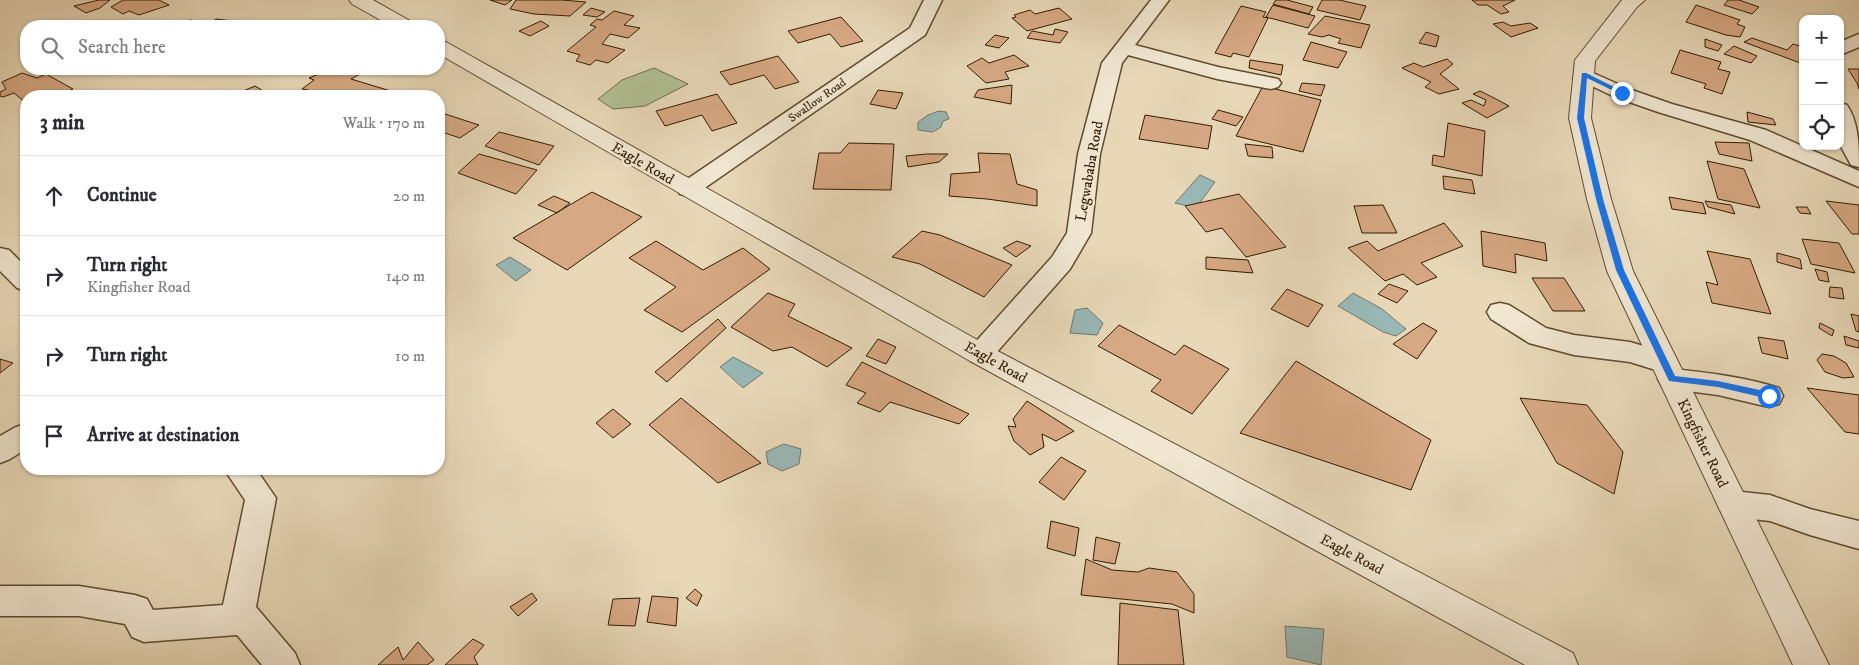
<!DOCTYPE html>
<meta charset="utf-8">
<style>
body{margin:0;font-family:"IM FELL DW Pica",serif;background:#f2f2f3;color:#2b2b33}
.controls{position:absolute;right:15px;top:15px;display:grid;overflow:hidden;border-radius:10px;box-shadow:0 1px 4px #0004}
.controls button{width:45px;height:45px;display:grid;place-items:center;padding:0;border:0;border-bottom:1px solid #e1e1e2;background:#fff;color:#2b2b33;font:25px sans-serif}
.stop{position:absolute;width:15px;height:15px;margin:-11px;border:4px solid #1a73e8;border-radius:50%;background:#fff}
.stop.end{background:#1a73e8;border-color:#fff;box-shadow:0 1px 5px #0008}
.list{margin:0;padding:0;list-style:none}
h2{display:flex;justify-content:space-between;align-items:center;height:65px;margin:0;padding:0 20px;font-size:21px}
h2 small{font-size:16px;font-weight:400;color:#7c7c81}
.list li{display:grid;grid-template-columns:32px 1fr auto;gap:15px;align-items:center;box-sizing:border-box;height:80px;padding:0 20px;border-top:1px solid #e1e1e2}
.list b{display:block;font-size:19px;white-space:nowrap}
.list p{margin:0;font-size:16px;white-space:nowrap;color:#7c7c81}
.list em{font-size:16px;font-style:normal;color:#7c7c81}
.icon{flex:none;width:28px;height:28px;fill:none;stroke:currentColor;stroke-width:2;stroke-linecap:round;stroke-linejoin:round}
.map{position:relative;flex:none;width:1859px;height:665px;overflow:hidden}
.search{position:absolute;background:#fff;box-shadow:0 1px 4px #0004;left:20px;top:20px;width:425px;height:55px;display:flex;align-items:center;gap:12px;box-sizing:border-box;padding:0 18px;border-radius:20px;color:#7c7c81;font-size:19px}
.panel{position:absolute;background:#fff;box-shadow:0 1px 4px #0004;left:20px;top:90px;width:425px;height:385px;border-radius:20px}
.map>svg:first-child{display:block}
.green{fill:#b1c093;stroke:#726e4a}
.water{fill:#99b8b6;stroke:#707a6d}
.building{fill:#d6a883;stroke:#321c00}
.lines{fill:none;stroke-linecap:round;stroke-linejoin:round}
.minor-casing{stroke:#604b2e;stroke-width:3}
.tertiary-casing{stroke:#604b2e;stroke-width:2}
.minor{fill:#f0e6d1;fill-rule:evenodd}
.tertiary{fill:#f0e6d1;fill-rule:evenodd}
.route{fill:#1a73e8}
.labels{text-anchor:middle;stroke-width:5;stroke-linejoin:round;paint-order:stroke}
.far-street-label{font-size:12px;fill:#321c00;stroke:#f0e6d1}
.street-label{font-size:15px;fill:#321c00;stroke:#f0e6d1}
</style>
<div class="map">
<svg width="1859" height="665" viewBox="0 0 1859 665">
<rect width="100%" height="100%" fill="#e8d8b8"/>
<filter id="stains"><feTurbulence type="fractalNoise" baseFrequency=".004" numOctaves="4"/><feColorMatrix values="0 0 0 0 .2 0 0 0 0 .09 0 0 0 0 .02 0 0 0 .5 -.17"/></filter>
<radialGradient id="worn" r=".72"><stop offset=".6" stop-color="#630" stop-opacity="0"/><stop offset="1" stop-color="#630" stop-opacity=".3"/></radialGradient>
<!-- green -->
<path class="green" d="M654,68L688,84L645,106L613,109L598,99L622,80Z"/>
<!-- water -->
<path class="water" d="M939,111L946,112L949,119L943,121L941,127L933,132L918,130V122L928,115Z
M1200,175L1215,182L1196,208L1175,203Z
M510,257L531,270L516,281L496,265Z
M1353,293L1382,309L1406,329L1396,336L1383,332L1338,306Z
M1087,308L1103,323L1097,335L1070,333L1075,310Z
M733,357L763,373L743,388L720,367Z
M784,444L801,449L799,464L782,471L768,464L766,452Z
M1285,626L1324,629L1321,665L1287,657Z"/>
<!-- building -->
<path class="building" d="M99,0H110L100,8L86,13L74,6Z
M123,0H159L169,5L139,15L129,11L123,14L111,7Z
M490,0H512L505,5Z
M516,0H562L586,2L570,16L534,14L510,9Z
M1276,0H1287L1313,7L1309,14L1273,4Z
M1322,0H1339L1366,6L1360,20L1317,10Z
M1472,0H1515L1503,6L1509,12L1501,14L1487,5H1478Z
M1728,0H1739L1759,7L1752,14L1724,5Z
M1273,5L1315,16L1308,28L1266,17Z
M1696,5L1740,20L1737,24L1745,27L1740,37L1726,35L1686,22Z
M1241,6L1266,12L1263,17L1268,18L1249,57L1233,53L1231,57L1215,53Z
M591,8L605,12L597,17L583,15Z
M1059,8L1072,19L1027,31L1012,18L1016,17L1014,15L1030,10L1035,14Z
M614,11L634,16L624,25L640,28L628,38L610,34L602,44L625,50L608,63L596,60L590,65L576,61L580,55L567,51L596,27L590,25L597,19L602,20Z
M1325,16L1370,25L1361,48L1338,43L1341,39L1329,35L1322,37L1308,34Z
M841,17L863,41L841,47L830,34L798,43L788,31Z
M216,19L257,24L254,26H181L189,20L211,23Z
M541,21L549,26L530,36L519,31Z
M1503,22L1511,26L1530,23L1538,28L1511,37L1493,24Z
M1055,29L1068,32L1060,43L1027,38L1032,31L1053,35Z
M1426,32L1439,36L1436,47L1419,43Z
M995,35L1009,38L999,48L985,45Z
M1752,38L1787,50L1793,44L1803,47V64L1744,42Z
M1705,39L1722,45L1718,51L1705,47Z
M1311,42L1347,52L1338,68L1303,60Z
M1734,46L1757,56L1751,63L1724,54Z
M1680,50L1721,62L1718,69L1730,72L1722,94L1704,88L1706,84L1671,73Z
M1014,55L1029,66L1005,72L1009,79L986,83L967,66L982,58L989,63Z
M778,56L799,82L775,89L764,75L730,85L720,72Z
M1447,59L1453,64L1440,74L1459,89L1439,94L1425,87L1431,82L1402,68L1414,63L1423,67Z
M1250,60L1283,65L1281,75L1249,68Z
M331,69H343L360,74L351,79L394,92L388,96H342L351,91L334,95L302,89L314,80L309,78Z
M1848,69H1859V89L1857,83Z
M22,73L37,78L46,74L73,89L55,96H26V103L14,93L3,97L0,96V92L6,89L2,82Z
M1302,83L1325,85L1321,96L1299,91Z
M1012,85L1011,104L974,97L978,90Z
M255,86L265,92L256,96H239L236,94Z
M1263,86L1321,100L1303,152L1236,136Z
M878,90L903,93L896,109L870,104Z
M1480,91L1496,99L1509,106L1487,118L1462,103L1471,100L1484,106L1486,100L1473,94Z
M717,94L737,123L712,131L702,115L665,126L656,111Z
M1218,110L1243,117L1236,126L1212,119Z
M439,112L479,125L460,138L439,131Z
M1747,112L1773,119L1776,125L1748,122Z
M1145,115L1212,126L1208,149L1139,139Z
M1448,123L1485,131L1482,176L1432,165L1433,155L1444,157Z
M499,132L554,146L539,165L485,146Z
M1715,142L1749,143L1752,161L1719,154Z
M849,143L894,144L891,190L813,189L819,153H840Z
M1245,144L1272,147L1273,158L1248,156Z
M978,153L1010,154L1017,184L1037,190V206L987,199L949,196L951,174L980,172Z
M479,154L537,170L516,194L458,173Z
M926,154H948L939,162L908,167L906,156Z
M1707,161L1744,169L1760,208L1718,199Z
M1443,176L1472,180L1475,194L1444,189Z
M592,192L642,217L567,270L513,238Z
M1239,194L1286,247L1246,257L1222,228L1206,232L1185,206Z
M554,196L570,203L557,213L538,205Z
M1669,197L1703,203L1706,214L1672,209Z
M1705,201L1731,205L1735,214L1708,207Z
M1826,201L1859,205V234H1852Z
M1383,205L1397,233H1362L1354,206Z
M1796,207H1807L1811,214L1800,213Z
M1444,223L1463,246L1421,263L1437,277L1417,285L1403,274L1385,281L1348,248L1367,241L1378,251Z
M922,231L940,235L1012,265L984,297L920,264L892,257Z
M1481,231L1545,243L1547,261L1515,254L1516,273L1483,266Z
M1802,239L1839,243L1855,273L1811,264Z
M656,241L703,270L743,248L770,269L682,332L644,310L676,287L629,258Z
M1017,241L1031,246L1016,257L1003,248Z
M1707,251L1750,259L1771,314L1712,303L1706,282L1718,285Z
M1777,253L1800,259L1802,269L1777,262Z
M1206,257L1248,260L1253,273L1206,269Z
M1815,269L1827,272L1829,282L1819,280Z
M1532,278H1564L1585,311H1553Z
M1389,284L1408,291L1397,303L1378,294Z
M1830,287L1842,288L1844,299L1829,297Z
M1287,289L1323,305L1308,327L1271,309Z
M768,293L795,304L788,316L852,348L827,367L792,347L773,351L731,327Z
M1851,314L1859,316V332L1856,331Z
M718,319L726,328L667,382L655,372Z
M1423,323L1437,331L1417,359L1393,344Z
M1820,323L1834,330L1832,336L1819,328Z
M1119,325L1175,355L1184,345L1229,369L1192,414L1151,391L1161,380L1098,346Z
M1844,336L1859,341V348L1846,345Z
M1758,337L1784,341L1788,359L1762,353Z
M878,339L896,347L886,364L866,356Z
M1822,354L1834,356L1846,363L1854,377L1843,378L1825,372L1817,360Z
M0,359L13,363L0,373Z
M1296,361L1431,440L1411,490L1240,433Z
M862,362L969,414L959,424L890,402L880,412L857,403L866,393L846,385Z
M1807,388L1859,395V434L1845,432Z
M681,398L761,463L718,483L649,425Z
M1520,398L1587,405L1623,452L1614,494L1557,463Z
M1027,401L1074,431L1056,441L1042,434L1044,447L1030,455L1014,441L1008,426L1016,427L1013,419Z
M613,409L631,424L613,438L596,423Z
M1061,457L1086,471L1064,500L1039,482Z
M1051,521L1079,528L1075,556L1047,548Z
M1096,537L1120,543L1115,564L1093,560Z
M1086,559L1112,570L1138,572L1149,568L1177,572L1194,594V613L1172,604L1081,595Z
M695,589L702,595L697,606L686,598Z
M532,593L537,600L518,616L510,607Z
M652,596L678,598L676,626L647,622Z
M640,598L635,626L608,625L613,599Z
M1120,603L1178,610L1184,665H1118Z
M473,639L484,645L474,657L478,665H445Z
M418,642L434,660L427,665H378L398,647L403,660Z"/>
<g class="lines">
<!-- minor casing -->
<g class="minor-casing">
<path id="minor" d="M924,0H942L925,35L696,194L688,196L680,194L677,189L680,184L910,28Z
M1151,0H1169L1135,45L1218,67L1278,79L1281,83L1278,87L1271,89L1217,79L1128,55L1122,63L1100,154L1091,233L1070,269L989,361L980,364L971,361L967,354L971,347L1052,257L1067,233L1078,154L1102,63Z
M1859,34V47L1840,55V42Z
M1584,69L1629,89L1672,104L1766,130L1859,171V187L1750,140L1658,112L1615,97L1577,79L1574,75L1577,71Z
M1840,103L1847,105C1859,123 1859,146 1859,167L1851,165L1840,145Z
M0,248L9,250L26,267V291L17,288L0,271Z
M1500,303L1509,305L1546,328L1574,335L1630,342L1674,355L1677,362L1674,369C1709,373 1745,377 1779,388L1783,396L1779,404L1769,407L1718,395L1672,389L1662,386L1658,379L1662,372L1630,362L1574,355L1529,343L1491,319L1487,312L1491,305Z
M26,424V449L10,459L0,463V436L16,427Z
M224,469H256L276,498L256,607L295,653L300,665H262L237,635L144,642L132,637L125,624L79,616H0V586H79L135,595L147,599L153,610L223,605L245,500Z
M1733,491L1770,495L1810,509L1859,521V549L1810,535L1770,521L1733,517L1722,513L1718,504L1722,495Z"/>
</g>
<!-- tertiary casing -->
<g class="tertiary-casing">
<path id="tertiary" d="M349,0H373L412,22L415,26H391L352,4Z
M1622,0H1645L1637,7L1595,61L1591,118L1611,199L1633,271L1829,665H1793L1607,271L1587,199L1569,118L1575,60Z
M439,40L446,42L990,347L1573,653L1578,665H1525L970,361L439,54Z"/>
</g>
<!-- minor -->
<use href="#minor" class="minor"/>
<!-- tertiary -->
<use href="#tertiary" class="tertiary"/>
</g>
<!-- route -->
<path class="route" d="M1582,73H1586L1626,93L1620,94L1587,78L1584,118L1603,199L1624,270L1675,376L1718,381L1769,392L1773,396L1772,398L1769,399L1718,387L1669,381L1616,270L1596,199L1577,118Z"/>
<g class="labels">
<!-- far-street labels -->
<g class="far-street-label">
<text transform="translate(817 100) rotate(-35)" y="4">Swallow Road</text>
</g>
<!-- street labels -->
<g class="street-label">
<text transform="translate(643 163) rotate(30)" y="5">Eagle Road</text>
<text transform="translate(1089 171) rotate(-80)" y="5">Legwababa Road</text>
<text transform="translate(996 362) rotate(29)" y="5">Eagle Road</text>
<text transform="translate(1703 443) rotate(64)" y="5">Kingfisher Road</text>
<text transform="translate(1352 554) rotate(28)" y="5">Eagle Road</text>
</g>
</g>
<rect width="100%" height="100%" filter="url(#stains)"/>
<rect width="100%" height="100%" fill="url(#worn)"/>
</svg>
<div class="controls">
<button>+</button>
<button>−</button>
<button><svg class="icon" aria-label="locate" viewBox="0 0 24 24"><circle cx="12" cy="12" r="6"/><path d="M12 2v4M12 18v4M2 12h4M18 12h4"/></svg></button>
</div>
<div class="stop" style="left:1769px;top:396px"></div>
<div class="stop end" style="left:1622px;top:93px"></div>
<div class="search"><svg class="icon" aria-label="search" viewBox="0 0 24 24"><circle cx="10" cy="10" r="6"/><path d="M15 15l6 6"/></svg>Search here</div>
<section class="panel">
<h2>3 min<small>Walk · 170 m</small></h2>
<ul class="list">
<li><svg class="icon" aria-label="ahead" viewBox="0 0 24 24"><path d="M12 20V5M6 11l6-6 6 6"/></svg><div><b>Continue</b></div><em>20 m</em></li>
<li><svg class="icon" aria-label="right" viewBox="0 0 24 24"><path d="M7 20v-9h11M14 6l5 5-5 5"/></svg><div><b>Turn right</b><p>Kingfisher Road</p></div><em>140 m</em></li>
<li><svg class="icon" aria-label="right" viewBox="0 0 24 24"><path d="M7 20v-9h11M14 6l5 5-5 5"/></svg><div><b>Turn right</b></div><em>10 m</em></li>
<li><svg class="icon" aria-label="arrive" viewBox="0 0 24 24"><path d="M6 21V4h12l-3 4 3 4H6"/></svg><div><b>Arrive at destination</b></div></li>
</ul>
</section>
</div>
